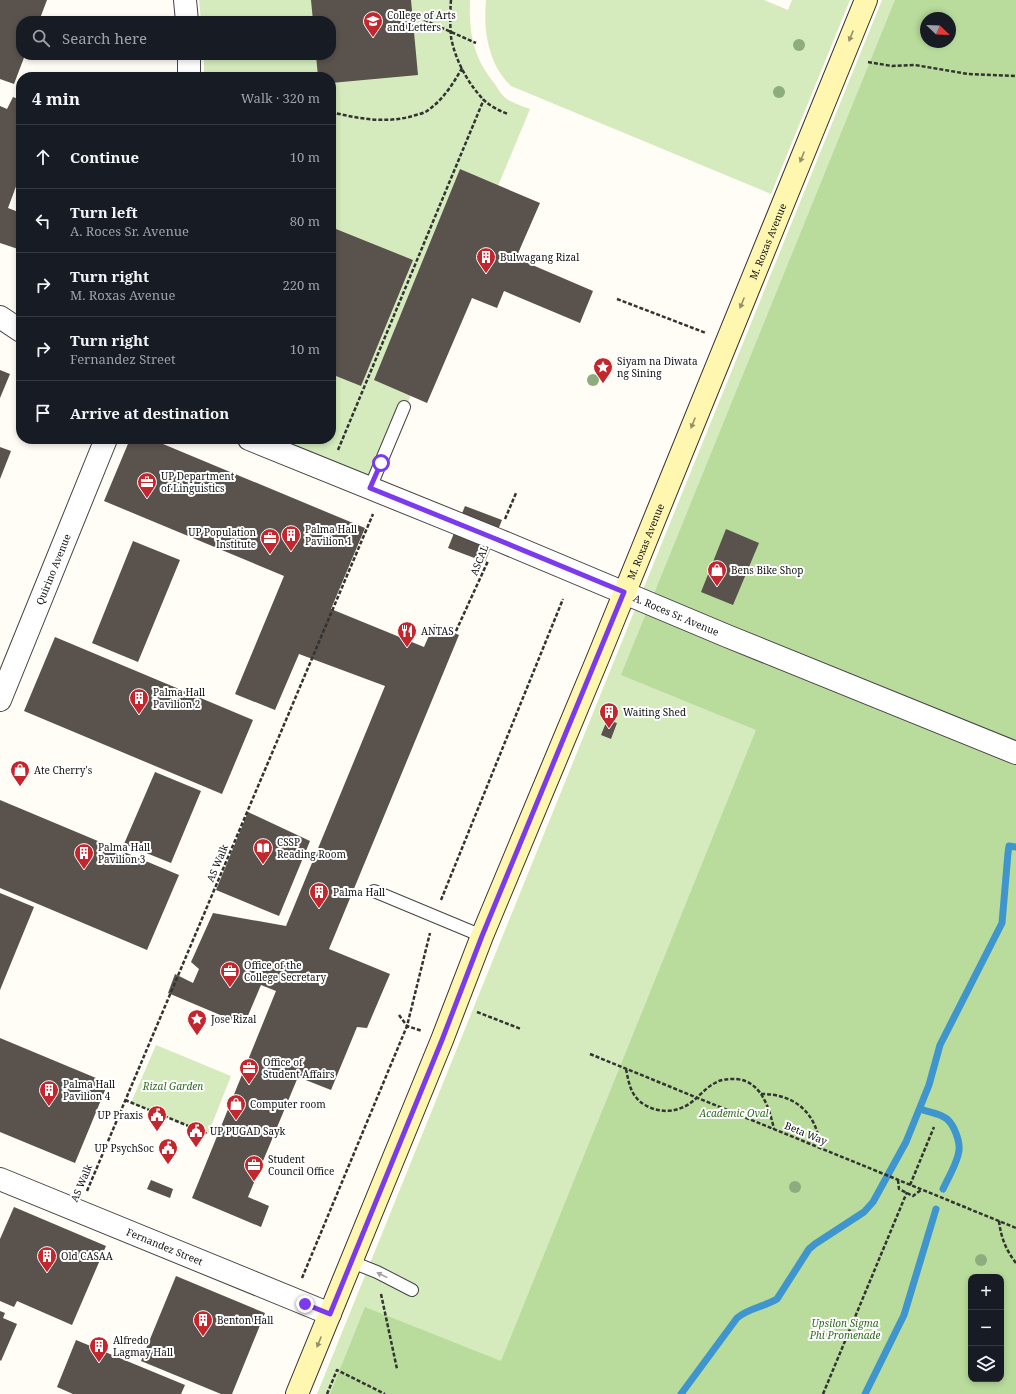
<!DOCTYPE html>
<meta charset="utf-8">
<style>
body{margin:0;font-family:"Noto Serif",serif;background:#20242c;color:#f1f3f6}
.controls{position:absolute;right:12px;bottom:12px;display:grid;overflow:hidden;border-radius:8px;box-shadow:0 2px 6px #0003}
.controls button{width:36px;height:36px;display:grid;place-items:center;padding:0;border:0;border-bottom:1px solid #363941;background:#171b24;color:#f1f3f6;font:20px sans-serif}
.compass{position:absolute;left:920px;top:12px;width:36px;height:36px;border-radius:50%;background:#171b24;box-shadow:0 2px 6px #0003;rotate:113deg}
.stop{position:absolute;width:12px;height:12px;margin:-9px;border:3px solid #7c3aed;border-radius:50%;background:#fff}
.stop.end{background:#7c3aed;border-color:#fff;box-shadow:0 1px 4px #0008}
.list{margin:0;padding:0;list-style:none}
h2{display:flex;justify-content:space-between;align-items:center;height:52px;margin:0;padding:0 16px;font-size:17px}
h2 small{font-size:13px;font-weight:400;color:#9ea1a6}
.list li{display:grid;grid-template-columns:26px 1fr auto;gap:12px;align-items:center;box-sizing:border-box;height:64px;padding:0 16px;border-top:1px solid #363941}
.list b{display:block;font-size:15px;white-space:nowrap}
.list p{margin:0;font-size:13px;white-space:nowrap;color:#9ea1a6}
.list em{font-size:13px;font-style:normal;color:#9ea1a6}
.icon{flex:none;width:22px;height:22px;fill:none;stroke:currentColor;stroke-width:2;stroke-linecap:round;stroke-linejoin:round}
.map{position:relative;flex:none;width:1016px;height:1394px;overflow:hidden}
.search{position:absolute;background:#171b24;box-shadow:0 2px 6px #0003;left:16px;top:16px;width:320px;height:44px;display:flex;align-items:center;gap:10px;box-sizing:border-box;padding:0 14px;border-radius:16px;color:#9ea1a6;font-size:15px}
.panel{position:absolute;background:#171b24;box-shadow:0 2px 6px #0003;left:16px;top:72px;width:320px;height:372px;border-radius:16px}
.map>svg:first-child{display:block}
.green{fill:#d5ebbd;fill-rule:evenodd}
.forest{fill:#b9dc9c;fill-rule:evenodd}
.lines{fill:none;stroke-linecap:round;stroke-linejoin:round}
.stream{stroke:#3f96cf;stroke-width:7}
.building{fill:#5a524d}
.lane-casing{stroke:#444;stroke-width:14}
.street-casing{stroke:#444;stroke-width:24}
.secondary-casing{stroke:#333;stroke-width:24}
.path{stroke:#333;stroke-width:2.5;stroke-dasharray:4 2;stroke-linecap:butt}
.lane{stroke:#fff;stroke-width:12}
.street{stroke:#fff;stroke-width:22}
.secondary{stroke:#fff6b0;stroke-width:22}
.tree{fill:#8dad7f}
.oneway{fill:#948f68}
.oneway2{fill:#a0a0a0}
.route{stroke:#7c3aed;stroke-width:5}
.labels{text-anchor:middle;stroke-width:4;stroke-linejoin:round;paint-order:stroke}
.poi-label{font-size:10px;fill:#111;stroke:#fff;text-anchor:start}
.street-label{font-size:10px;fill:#111;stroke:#fff}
.park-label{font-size:10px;font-style:italic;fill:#2f6b1f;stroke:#fff}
</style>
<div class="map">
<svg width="1016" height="1394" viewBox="0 0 1016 1394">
<rect width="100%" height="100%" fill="#fffdf5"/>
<!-- green -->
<path class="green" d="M199,0H470C469,34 473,57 495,84C498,89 502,96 507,99C513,103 523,106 530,109L374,484L269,439H331V77H204V55H331V21H201Z
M486,0H764L788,10L792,0H850L771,194L511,86C488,64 483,30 486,0Z
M882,0H1016V1394H317ZM926,18H950V42H926ZM971,1277H1001V1379H971Z
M156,1045L231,1076L208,1134L131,1103Z"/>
<!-- forest -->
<path class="forest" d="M895,0H1016V1394H330L365,1307L501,1361L756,730L621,675ZM926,18H950V42H926ZM971,1277H1001V1379H971Z"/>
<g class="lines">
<!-- stream -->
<path class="stream" d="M920,1109C928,1112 940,1113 947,1119C954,1125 960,1141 959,1150C958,1162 948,1178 943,1189
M681,1394L737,1318C748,1308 764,1307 777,1299L809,1249L815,1244L864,1212L873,1202L906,1142L929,1085L940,1045L1002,923L1008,853L1009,846L1016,847
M865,1394L904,1315L936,1209"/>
</g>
<!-- building -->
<path class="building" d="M0,0H47L39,21H21V55H25L14,84L0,79Z
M311,0H411L418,75L331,83V77H318L316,55H331V21H313Z
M13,97L21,100V173L8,208L21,213V250L0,243V106L7,109Z
M460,169L540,203L516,258L593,291L580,323L504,291L497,308L472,298L427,403L374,380Z
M331,227L413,260L361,386L331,374Z
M0,370L10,374L0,398Z
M130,439H151L365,528L331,609L424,647L434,624L459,635L329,949L390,974L367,1028L357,1027L331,1090L298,1077L248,1197L269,1206L261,1227L192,1198L276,991L261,985L244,1025L168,993L175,974L193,983L199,969L191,962L213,913L286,926L385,686L299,654L275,710L235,694L284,576L104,501Z
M0,447L11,451L0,479Z
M465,506L502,520L485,562L448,548Z
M726,529L759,543L733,605L701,592Z
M133,541L180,560L138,662L92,643Z
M55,637L253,720L222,794L24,711Z
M607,720L617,723L611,739L601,735Z
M155,772L201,791L171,863L124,844Z
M0,800L179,875L147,950L0,888Z
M248,812L310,841L279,916L216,890Z
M0,893L34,907L0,990Z
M0,1038L108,1083L75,1163L0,1132Z
M151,1180L173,1189L170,1198L147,1189Z
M14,1207L106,1246L72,1325L17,1301L14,1307L0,1301V1239Z
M176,1276L265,1313L232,1394H221L141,1361Z
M0,1311L5,1313L3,1318L17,1324L1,1361L0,1360Z
M76,1340L185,1385L181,1394H73L57,1387Z"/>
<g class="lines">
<!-- lane casing -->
<g class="lane-casing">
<path id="lane" d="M370,488L404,407
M374,891L482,936
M352,1262L377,1272L412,1290"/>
</g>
<!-- street casing -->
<g class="street-casing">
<g id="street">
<path d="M185,0L187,21"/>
<path d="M189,55V77"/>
<path d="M0,317L21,331"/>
<path id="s1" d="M249,439L496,539L727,636L1016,753"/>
<path id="s2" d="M0,700L106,439"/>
<path id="s3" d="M0,1179L330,1314"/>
</g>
</g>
<!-- secondary casing -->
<g class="secondary-casing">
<g id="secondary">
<path id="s4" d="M297,1394L442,1040L482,936L598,658L866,0"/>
</g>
</g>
<!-- path -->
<path class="path" d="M451,0C450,12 450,25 451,37C455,60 469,86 486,102C492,107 500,111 508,114
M424,20L476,43
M868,62L892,66L915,65L968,74L1016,76
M331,112C359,119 388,124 416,115C420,114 424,113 427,111C443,100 453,84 462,68
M617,299L706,333
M338,450L484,99
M505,519L516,493
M456,631L488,561
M441,900L563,599
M477,1012L521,1029
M399,1015L407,1026L422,1031
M590,1054L1016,1228
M626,1069C629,1084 631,1097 645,1105C659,1113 675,1113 689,1104C698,1098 705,1088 715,1083C721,1079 729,1079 736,1079C761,1081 769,1107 774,1129
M761,1094C795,1094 817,1113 820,1147
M125,1100L208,1134
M898,1180L899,1189L913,1196L921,1190
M910,1185L934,1127
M87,1191L373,514
M999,1221C1001,1238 1006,1250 1016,1263
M302,1278L407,1026L430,933
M381,1294L397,1369
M327,1394L337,1370L385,1394
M823,1394L907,1192"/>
<!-- lane -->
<use href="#lane" class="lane"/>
<!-- street -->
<use href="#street" class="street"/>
<!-- secondary -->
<use href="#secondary" class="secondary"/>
</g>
<!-- trees -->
<g class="tree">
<circle cx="799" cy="45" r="6"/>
<circle cx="779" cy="92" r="6"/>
<circle cx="593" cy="380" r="6"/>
<circle cx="795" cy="1187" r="6"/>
<circle cx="981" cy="1260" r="6"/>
</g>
<!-- one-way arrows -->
<defs><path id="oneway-solid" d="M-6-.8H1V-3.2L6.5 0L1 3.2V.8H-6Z"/></defs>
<g class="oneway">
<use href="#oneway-solid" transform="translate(851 36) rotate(112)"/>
<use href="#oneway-solid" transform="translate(802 157) rotate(112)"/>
<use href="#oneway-solid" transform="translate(742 303) rotate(112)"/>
<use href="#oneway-solid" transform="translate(693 423) rotate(112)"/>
<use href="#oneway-solid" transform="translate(319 1342) rotate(112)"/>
</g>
<use class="oneway2" href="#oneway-solid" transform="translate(382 1275) rotate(-154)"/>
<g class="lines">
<!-- route -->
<path class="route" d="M305,1304L330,1314L442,1040L482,936L624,592L496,539L370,488L381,463"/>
</g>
<!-- icons -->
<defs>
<g id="university-pin" transform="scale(1)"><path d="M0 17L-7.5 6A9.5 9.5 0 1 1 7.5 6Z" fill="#c4262e" stroke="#fff"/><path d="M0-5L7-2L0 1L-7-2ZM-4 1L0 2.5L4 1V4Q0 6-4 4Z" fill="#fff"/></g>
<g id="building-pin" transform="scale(1)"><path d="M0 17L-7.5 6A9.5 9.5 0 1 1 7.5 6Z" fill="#c4262e" stroke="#fff"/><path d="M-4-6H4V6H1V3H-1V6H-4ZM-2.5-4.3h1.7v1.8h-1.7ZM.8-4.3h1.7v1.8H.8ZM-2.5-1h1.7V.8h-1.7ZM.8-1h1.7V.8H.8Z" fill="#fff"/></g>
<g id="sight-pin" transform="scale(1)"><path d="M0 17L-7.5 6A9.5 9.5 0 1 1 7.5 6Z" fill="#c4262e" stroke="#fff"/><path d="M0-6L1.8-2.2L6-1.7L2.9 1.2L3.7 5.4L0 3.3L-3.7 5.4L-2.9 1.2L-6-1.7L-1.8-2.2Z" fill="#fff"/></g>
<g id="office-pin" transform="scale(1)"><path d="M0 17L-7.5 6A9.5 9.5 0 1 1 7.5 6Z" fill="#c4262e" stroke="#fff"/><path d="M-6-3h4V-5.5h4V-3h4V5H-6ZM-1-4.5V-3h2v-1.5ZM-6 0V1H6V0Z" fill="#fff"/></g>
<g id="shop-pin" transform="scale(1)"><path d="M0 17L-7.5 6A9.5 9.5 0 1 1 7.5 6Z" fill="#c4262e" stroke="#fff"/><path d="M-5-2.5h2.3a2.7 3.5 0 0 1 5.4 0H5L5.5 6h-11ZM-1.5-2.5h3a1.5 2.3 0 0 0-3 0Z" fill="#fff"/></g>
<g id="restaurant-pin" transform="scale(1)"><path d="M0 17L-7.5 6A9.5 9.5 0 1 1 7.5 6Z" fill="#c4262e" stroke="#fff"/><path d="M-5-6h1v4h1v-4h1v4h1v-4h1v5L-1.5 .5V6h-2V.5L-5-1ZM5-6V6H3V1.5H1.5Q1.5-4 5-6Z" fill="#fff"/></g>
<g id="library-pin" transform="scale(1)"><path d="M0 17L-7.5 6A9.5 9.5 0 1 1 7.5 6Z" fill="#c4262e" stroke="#fff"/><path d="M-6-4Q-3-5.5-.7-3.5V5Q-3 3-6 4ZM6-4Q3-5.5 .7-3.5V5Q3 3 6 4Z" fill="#fff"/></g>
<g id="civic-pin" transform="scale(1)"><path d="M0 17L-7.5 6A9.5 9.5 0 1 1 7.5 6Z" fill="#c4262e" stroke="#fff"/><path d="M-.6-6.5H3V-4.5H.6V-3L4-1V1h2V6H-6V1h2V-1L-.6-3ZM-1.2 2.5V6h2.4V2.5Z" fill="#fff"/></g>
</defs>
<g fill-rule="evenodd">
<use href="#university-pin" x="373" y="21"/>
<use href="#building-pin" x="486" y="257"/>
<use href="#sight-pin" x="603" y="367"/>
<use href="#office-pin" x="147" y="482"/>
<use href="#building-pin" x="291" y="535"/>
<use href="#office-pin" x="270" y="538"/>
<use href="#shop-pin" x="717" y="570"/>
<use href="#restaurant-pin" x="407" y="631"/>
<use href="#building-pin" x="139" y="698"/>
<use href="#building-pin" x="609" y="712"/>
<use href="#shop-pin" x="20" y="770"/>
<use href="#library-pin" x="263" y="848"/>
<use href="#building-pin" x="84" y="853"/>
<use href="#building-pin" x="319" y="892"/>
<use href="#office-pin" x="230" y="971"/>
<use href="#sight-pin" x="197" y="1019"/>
<use href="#office-pin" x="249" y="1068"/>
<use href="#building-pin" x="49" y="1090"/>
<use href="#shop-pin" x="236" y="1104"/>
<use href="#civic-pin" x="157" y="1115"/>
<use href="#civic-pin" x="196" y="1131"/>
<use href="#civic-pin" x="168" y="1148"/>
<use href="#office-pin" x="254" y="1165"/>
<use href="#building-pin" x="47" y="1256"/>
<use href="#building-pin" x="203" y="1320"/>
<use href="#building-pin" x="99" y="1346"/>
</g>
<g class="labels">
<!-- poi labels -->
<g class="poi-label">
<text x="387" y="19">College of Arts<tspan x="387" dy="12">and Letters</tspan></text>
<text x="500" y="261">Bulwagang Rizal</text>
<text x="617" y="365">Siyam na Diwata<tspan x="617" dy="12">ng Sining</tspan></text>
<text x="161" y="480">UP Department<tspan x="161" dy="12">of Linguistics</tspan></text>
<text x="305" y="533">Palma Hall<tspan x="305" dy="12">Pavilion 1</tspan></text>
<text x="256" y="536" text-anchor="end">UP Population<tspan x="256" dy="12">Institute</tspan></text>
<text x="731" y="574">Bens Bike Shop</text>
<text x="421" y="635">ANTAS</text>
<text x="153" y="696">Palma Hall<tspan x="153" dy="12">Pavilion 2</tspan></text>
<text x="623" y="716">Waiting Shed</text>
<text x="34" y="774">Ate Cherry's</text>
<text x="277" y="846">CSSP<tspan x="277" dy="12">Reading Room</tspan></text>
<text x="98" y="851">Palma Hall<tspan x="98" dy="12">Pavilion 3</tspan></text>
<text x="333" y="896">Palma Hall</text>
<text x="244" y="969">Office of the<tspan x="244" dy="12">College Secretary</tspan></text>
<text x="211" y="1023">Jose Rizal</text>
<text x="263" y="1066">Office of<tspan x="263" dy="12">Student Affairs</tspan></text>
<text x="63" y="1088">Palma Hall<tspan x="63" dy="12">Pavilion 4</tspan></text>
<text x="250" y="1108">Computer room</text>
<text x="143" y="1119" text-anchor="end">UP Praxis</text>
<text x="210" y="1135">UP PUGAD Sayk</text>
<text x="154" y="1152" text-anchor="end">UP PsychSoc</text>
<text x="268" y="1163">Student<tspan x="268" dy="12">Council Office</tspan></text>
<text x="61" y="1260">Old CASAA</text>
<text x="217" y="1324">Benton Hall</text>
<text x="113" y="1344">Alfredo<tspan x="113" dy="12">Lagmay Hall</tspan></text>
</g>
<!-- street labels -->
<g class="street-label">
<text dy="4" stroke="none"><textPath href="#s4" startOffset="1245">M. Roxas Avenue</textPath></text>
<text dy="4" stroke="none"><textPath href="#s4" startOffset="921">M. Roxas Avenue</textPath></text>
<text transform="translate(479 560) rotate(-68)" y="4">ASCAL</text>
<text dy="4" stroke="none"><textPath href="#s2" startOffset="141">Quirino Avenue</textPath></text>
<text dy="4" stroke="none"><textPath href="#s1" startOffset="462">A. Roces Sr. Avenue</textPath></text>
<text transform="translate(217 863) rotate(-67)" y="4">AS Walk</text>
<text transform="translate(806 1133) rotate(22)" y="4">Beta Way</text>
<text transform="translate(81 1183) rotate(-67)" y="4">AS Walk</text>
<text dy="4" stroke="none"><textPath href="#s3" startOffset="178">Fernandez Street</textPath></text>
</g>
<!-- park labels -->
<g class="park-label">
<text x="173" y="1090">Rizal Garden</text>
<text x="734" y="1117">Academic Oval</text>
<text x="845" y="1327">Upsilon Sigma<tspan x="845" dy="12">Phi Promenade</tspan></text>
</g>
</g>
</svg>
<div class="controls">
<button>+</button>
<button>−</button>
<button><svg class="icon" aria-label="layers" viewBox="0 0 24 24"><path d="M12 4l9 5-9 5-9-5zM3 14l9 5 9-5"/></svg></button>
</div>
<svg class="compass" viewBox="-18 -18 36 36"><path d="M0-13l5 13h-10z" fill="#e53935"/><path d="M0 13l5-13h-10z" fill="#9ea1a6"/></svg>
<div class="stop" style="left:381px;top:463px"></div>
<div class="stop end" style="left:305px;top:1304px"></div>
<div class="search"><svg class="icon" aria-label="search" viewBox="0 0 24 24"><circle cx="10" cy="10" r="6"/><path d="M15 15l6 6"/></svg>Search here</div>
<section class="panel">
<h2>4 min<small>Walk · 320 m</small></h2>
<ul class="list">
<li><svg class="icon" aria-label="ahead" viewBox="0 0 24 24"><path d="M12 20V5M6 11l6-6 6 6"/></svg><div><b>Continue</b></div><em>10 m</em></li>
<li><svg class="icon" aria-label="left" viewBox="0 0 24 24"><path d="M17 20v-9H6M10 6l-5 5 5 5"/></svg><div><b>Turn left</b><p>A. Roces Sr. Avenue</p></div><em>80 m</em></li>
<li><svg class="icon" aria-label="right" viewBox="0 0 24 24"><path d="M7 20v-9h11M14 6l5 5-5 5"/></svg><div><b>Turn right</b><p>M. Roxas Avenue</p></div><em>220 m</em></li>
<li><svg class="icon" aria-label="right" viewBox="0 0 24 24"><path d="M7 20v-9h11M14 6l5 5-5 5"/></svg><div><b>Turn right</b><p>Fernandez Street</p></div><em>10 m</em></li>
<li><svg class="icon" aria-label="arrive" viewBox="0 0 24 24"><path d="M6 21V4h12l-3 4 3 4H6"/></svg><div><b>Arrive at destination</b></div></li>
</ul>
</section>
</div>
